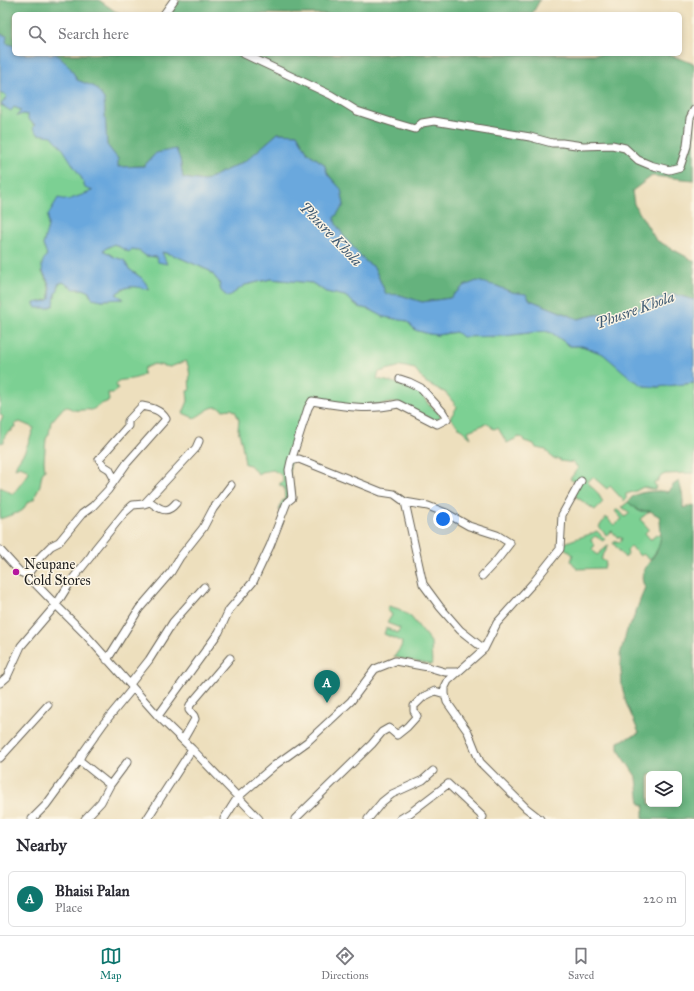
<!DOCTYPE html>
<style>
body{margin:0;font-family:"IM FELL Great Primer",serif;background:#f2f2f3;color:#2b2b33}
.controls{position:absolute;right:12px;bottom:12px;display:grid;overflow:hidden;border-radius:6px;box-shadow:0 2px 6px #0003}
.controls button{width:36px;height:36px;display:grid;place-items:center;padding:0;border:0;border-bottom:1px solid #e1e1e2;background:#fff;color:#2b2b33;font:20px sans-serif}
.you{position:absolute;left:443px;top:519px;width:14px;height:14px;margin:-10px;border:3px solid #fff;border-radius:50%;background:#1a73e8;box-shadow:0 0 0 6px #1a73e833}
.badge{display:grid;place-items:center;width:26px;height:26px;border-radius:50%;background:#0f766e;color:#fff;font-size:13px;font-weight:700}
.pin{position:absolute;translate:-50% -33px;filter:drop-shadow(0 1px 2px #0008)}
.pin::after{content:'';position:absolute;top:21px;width:14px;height:12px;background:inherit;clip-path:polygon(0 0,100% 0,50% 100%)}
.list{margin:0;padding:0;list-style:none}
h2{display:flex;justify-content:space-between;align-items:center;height:52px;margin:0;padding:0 16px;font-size:17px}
h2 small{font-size:13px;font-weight:400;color:#7c7c81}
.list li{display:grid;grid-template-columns:26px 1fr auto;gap:12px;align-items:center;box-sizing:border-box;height:56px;margin:0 8px 8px;padding:0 8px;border:1px solid #e1e1e2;border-radius:6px}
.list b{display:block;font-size:15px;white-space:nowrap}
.list p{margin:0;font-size:13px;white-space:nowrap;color:#7c7c81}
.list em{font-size:13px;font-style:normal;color:#7c7c81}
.icon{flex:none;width:22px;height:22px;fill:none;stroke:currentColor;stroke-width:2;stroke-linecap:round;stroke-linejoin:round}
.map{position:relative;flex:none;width:694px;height:819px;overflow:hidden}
.search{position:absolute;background:#fff;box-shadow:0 2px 6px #0003;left:12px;right:12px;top:12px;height:44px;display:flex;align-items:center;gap:10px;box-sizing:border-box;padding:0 14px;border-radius:6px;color:#7c7c81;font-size:15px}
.sheet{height:116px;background:#fff}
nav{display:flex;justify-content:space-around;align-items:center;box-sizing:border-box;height:56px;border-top:1px solid #e1e1e2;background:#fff;font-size:11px;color:#7c7c81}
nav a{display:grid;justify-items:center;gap:2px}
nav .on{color:#0f766e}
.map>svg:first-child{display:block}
.green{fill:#7cd093;stroke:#4c7658}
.forest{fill:#65b27d;stroke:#40674c;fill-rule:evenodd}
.water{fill:#6ba8dd;stroke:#44627c}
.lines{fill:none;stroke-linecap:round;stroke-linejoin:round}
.street-casing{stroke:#656054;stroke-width:9}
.street{stroke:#fff;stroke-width:7}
.poi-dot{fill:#b5179e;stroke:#fcf5e5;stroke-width:1.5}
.labels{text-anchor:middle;stroke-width:3;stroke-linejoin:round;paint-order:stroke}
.poi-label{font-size:14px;fill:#1c1c1c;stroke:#fcf5e5;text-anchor:start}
.water-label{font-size:15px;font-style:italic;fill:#405b73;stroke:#fcf5e5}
</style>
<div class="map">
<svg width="694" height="819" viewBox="0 0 694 819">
<rect width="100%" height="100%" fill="#fcf5e5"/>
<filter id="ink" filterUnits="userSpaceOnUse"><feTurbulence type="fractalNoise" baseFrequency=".025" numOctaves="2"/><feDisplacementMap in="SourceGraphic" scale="8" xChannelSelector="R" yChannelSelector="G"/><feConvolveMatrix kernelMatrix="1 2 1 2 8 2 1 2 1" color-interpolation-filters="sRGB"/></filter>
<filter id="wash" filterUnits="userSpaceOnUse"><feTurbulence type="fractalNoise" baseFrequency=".012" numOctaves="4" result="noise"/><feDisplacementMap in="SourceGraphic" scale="16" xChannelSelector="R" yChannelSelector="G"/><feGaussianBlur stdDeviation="0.9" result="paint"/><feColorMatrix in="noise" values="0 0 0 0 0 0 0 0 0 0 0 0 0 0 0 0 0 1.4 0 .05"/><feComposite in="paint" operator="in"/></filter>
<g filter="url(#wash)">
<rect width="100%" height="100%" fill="#eddfbd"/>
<!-- green -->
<path class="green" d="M0,93L7,96L1,105L14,107L21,110L18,115L23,114L28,115C31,122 35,126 38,134L52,135C63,148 81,172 85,187L94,192L68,200L48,215V226L43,245L47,255L42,272C48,282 50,288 50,299L37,303L36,308L55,298V293L58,284L63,282L78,289H83L88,291L90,296L102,300L123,299L116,294C127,285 135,285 149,289L143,279L129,269L124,260L114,257L103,250L114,244L129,252L132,249L138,250L146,256L157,257L161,252L176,256L210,271L219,282L221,291L228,297L245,285L271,279L312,283L326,292L345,296L359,307L371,310L384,317L407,321L415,330L429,334L437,335L456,332L494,337L545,331L552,333L570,346H582L603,354L644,386L658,387L694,383V473L665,474L661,476L657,482L654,483L656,486L655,489H650L643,487L636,491L626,494V499L624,501L610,486L607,489L593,477L587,482L597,492L603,502L595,510L575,496L578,482H575L570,479L578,468L574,463L560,461V459H553L546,450L536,448L534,444L524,441L523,438L519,437L507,443L498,428L493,429L488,423L468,431L471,438C463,432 457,425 450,418L457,407L446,393L425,382L415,369L401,366L379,372L377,379L404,385L419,391L429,405L438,412L441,418L434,420L398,402L358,407L322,402L312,397L297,431L291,453L288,496L286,501L279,511L281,503L283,500L285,501L284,487L280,486V483L283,481C283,474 278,473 273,470L261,472L258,474L250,465L245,464L242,444L238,429L239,420L235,411L231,409L223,410C213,401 203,415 194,418L183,413L188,401L187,391L190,390C188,378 192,373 186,361L170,367L154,364L144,368L143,375C135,380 126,379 118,381L116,385L118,389L113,393H108L109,401L101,404L92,410C85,409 79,411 74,410C70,409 68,406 64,407L51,422L49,434L46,439L44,461L45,470L42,474L40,485L34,499L27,503L23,510L18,513C16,513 3,518 0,519V487L13,494L29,473L27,469L20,466L15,468L17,463L25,451L34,428L20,422L15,424L16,427L12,428V431C7,431 3,437 4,442L0,443V422L3,417L0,414Z
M628,502L639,511H650L640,519L649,529L645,533L650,539H652L656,534L661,536L659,547L650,560L643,554L640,556L631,546L627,551L628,554L625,558L613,543L616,541L620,542L622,538L617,537L612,531L606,535L599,527L606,517L614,525L622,519L615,511L618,509L625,517L630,513L622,507Z
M597,531L605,539L603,541L595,536L591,540L592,542L595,545L592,549L597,555L609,545L601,559L606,562L604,568L577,569L571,561L573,555L561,545C574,538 585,537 597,531Z
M389,606L399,609L411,617L431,642L432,665L394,657L401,647L402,642L384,634L386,628L398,633L400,628L387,623L392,615L387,609Z"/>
<!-- forest -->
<path class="forest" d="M0,0H99L119,14H14V46L6,44V36L0,34Z
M180,0H540L532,14H168Z
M56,54H668L694,64V180L652,176L632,191L634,204L656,240L694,261V300L674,294L652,301L629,313L595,315L578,319L530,300L525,294L511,292L497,286H464L450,298L422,302L400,295L386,294L374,267L365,261L345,238L336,224L334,218L344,205L340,189L328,174L324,164L308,153L297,134L278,133L247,160L204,181L183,178L180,159L156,153L144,166L117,167L118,159L107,145L104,99L95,87L77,80L70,67Z
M679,481L683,497V508L694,505V819H643V813L645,809L644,805L640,804L637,778L618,749V742L639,733L626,703L622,686L620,655L627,630L632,622L645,587C635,570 655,561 659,545C662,536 660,527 660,517L650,511H639L628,502C630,500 631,498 632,497C639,491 661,490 669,492L673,485ZM649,774H679V804H649Z"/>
<!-- water -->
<path class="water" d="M0,34L7,36L6,43L14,46V54H56L70,67L77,80L95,87L104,99L107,145L118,159V167L144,166L156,153L176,149L180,159L183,178L204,181L247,160L278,133L297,134L308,153L324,164L328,175L341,189L344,205L334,218L336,224L345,238L365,261L374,267L386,294L400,295L422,302L450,298L464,286L477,281L497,286L511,292L526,294L530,300L578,319L595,315L629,313L652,301L674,294L694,300V383L658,387L644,386L632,379L603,354L582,346H570L552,333L545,331L505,336L462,337L456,332L437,335L429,334L415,330L407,321L384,317L371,310L359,307L345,296L326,292L312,283L271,279L245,285L228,297L221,291L219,282L210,271L176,256L162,252L167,264L158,262L156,257L146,256L138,250L132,249L129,252L114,244L103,250L114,257L124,260L129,269L143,279L150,290C136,286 127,284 116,294L124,299L102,300L92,298L88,291L83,289H74L63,282L58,284V291L55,293L54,305L48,308H36L34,304V303L47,301L50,299C50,294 51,289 49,284C44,272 37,267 47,255L43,245L48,226V215L58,198L68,200L93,191L85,188L82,179L63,149L52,136L38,134L33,128L35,125L28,119V115L23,114L17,116L21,110L14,107L11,111L1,105L7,96L0,93Z"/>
</g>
<g filter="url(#ink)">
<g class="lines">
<!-- street casing -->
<g class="street-casing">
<path id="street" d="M164,14L174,0
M244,54L331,95L357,111L391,122L415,129L422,123L434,121L530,137L552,143H562L583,146L612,145L625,148L638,160L650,165L669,170L680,167L687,146L690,118L694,110
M291,461L308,408L312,401C343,406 367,411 398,404L437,424L447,419L442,411L421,388L409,382L400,379
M405,502L428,506L446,513L469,526L497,535L510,543L497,560L482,576
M144,504L150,502C161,509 166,515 176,503
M0,550L20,572L27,575L56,605L71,581L91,556L95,549L125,512L133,505L144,504L196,448L199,441
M27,575L41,556L51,546L59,542L82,514L93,506L108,490L127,463L166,419C161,410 152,408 142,406L128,421V426L99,459L104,466L109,469L115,480
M107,660L139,609L171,572L180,557L203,528L213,509L231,485
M0,683L7,677L21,646L56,605L85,634L158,716L192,749L259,819
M130,684L149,660L173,622L204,587
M158,716L219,632L229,610L253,582L270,546L287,502L292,498L289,470L291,461L299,459L381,492L394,494L405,502L423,584L440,607L460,630L484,649
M183,740L195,719L194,716L189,710L190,705L230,658
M0,758L48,705
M128,761L110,785L79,760L82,754L104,723L133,688
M32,819L46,805L79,760
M85,819L101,802L110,785
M147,819L192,749
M224,819L238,797L275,765L307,742L351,701L375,669L395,661L428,667L445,672H458
M295,819L372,744L382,732L389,728L397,735L407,727L417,716L414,711V706L423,697L435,691L445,694
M368,819L382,802L392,794L423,780L433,771
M400,819L410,813L448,784L483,817L482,819
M540,819L526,808L480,762L468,732L447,702L445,694V687L448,681L484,649L497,623L533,583L560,549L562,515L581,481"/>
</g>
<!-- street -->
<use href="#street" class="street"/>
</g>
</g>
<!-- markers -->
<circle class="poi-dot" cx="16" cy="572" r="4"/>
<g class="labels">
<!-- poi labels -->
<g class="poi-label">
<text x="24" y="569">Neupane<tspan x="24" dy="16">Cold Stores</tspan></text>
</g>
<!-- water labels -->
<g class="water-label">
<text transform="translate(331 234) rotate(46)" y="5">Phusre Khola</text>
<text transform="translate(635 310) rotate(-20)" y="5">Phusre Khola</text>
</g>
</g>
</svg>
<div class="controls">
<button><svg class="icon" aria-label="layers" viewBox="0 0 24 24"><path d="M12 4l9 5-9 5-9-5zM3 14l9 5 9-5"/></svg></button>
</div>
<div class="you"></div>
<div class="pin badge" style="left:327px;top:703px">A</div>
<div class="search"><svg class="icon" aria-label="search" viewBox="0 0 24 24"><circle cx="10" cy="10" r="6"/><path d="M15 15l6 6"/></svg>Search here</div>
</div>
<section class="sheet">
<h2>Nearby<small></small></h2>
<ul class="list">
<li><span class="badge">A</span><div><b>Bhaisi Palan</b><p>Place</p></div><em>220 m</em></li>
</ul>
</section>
<nav>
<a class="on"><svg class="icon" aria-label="map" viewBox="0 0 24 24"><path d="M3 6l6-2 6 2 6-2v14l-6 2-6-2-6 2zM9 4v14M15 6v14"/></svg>Map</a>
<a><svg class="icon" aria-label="directions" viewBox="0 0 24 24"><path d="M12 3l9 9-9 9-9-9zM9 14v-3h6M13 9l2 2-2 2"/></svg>Directions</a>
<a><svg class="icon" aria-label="saved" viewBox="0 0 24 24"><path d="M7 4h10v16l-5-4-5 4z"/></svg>Saved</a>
</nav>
